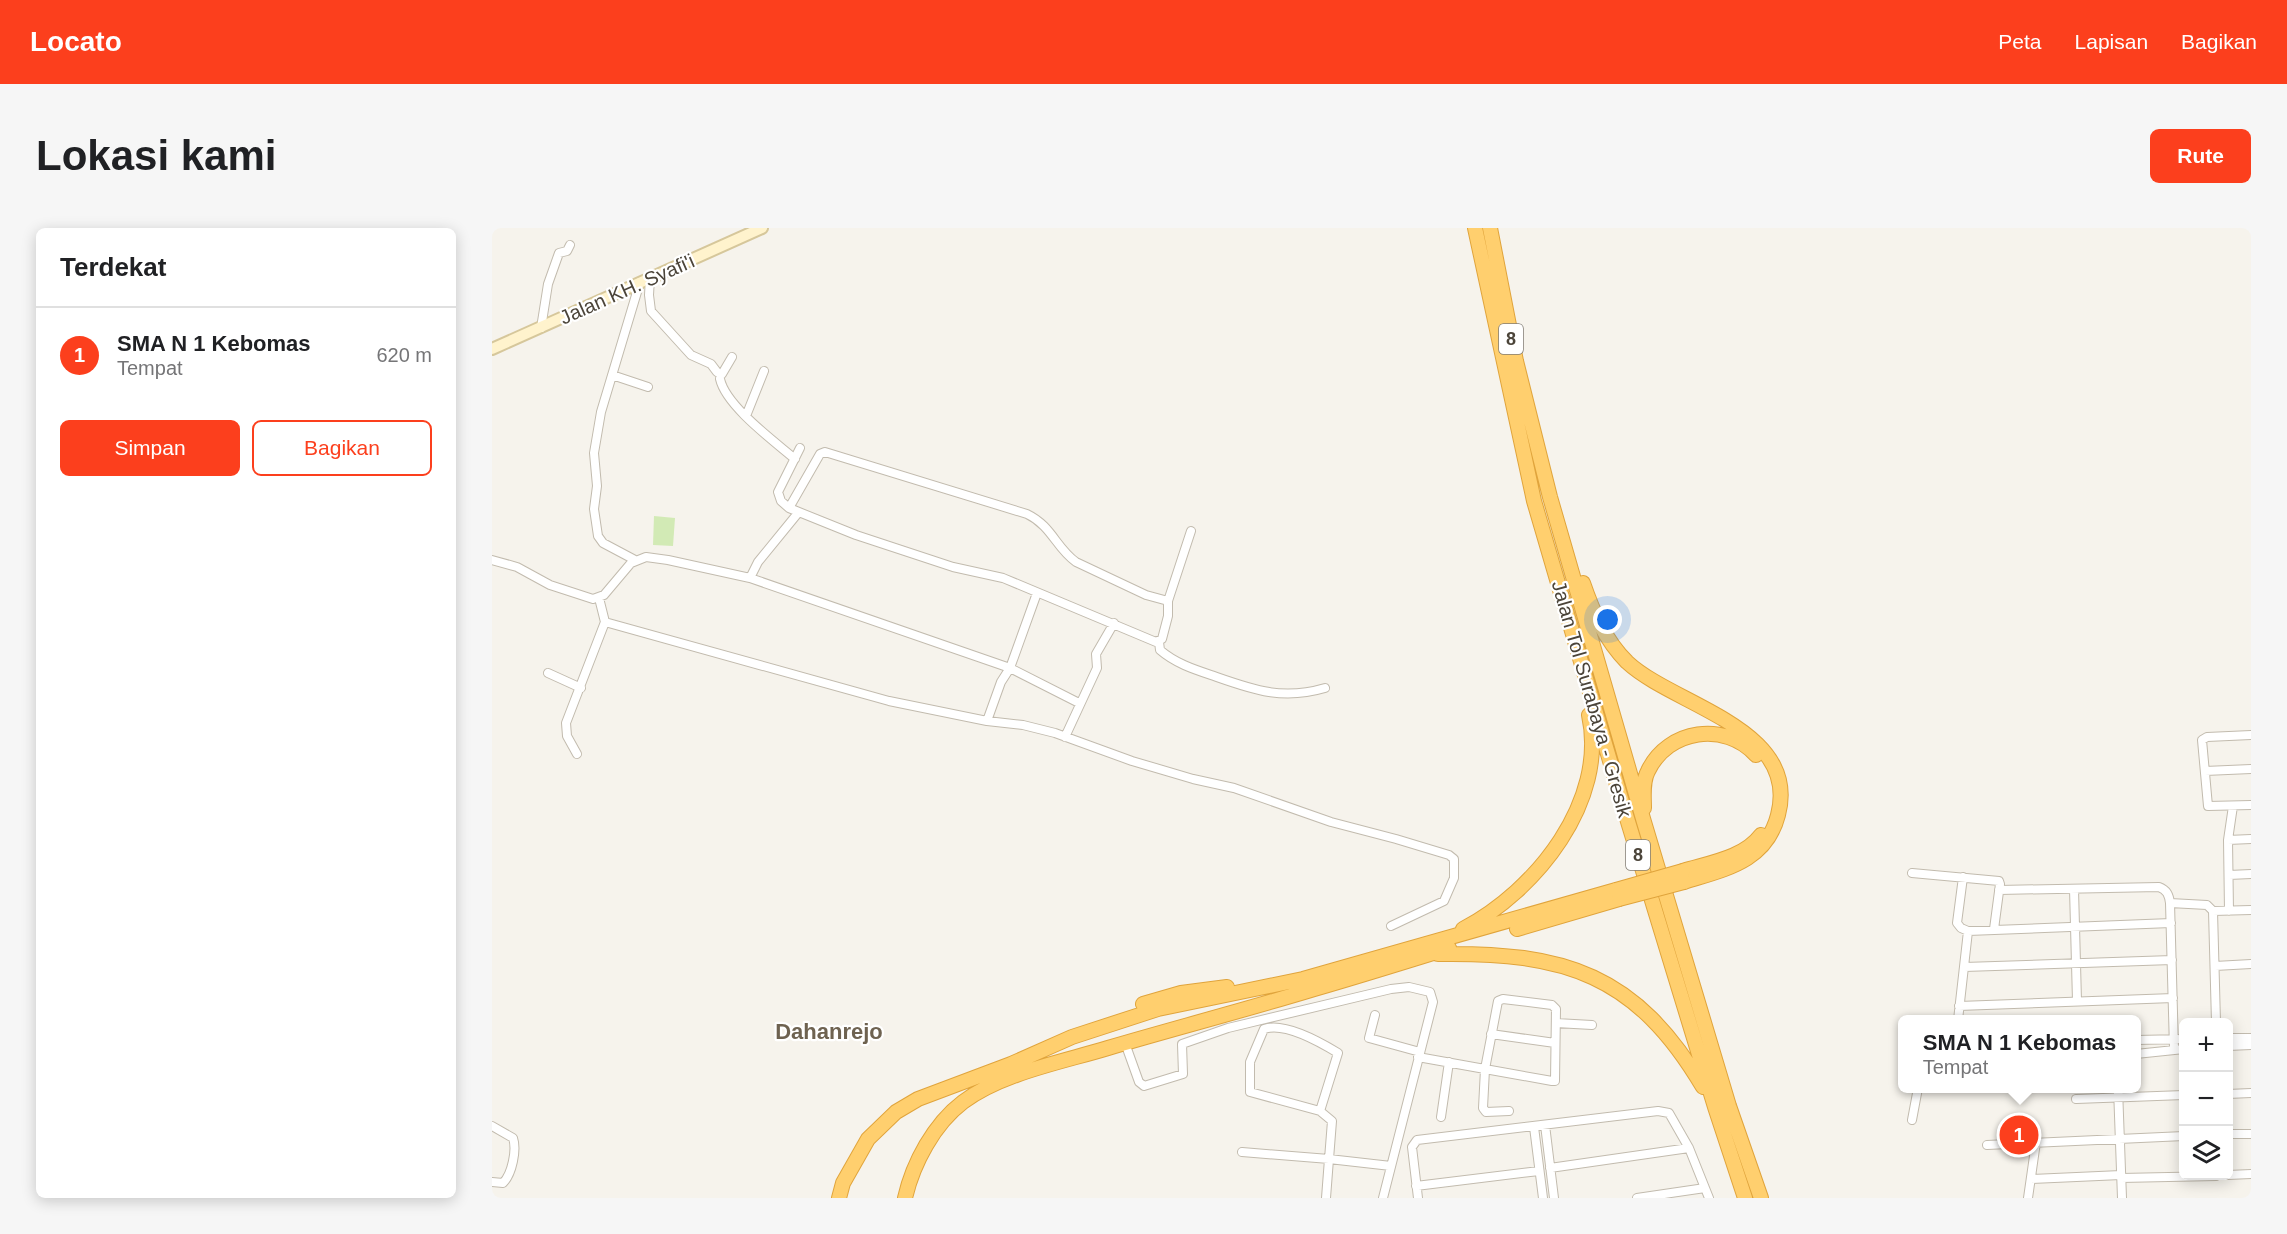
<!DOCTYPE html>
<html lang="id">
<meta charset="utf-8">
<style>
body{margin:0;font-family:Helvetica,sans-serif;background:#f6f6f6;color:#202124}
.controls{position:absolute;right:18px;bottom:18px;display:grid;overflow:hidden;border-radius:9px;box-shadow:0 3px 15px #0003}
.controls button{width:54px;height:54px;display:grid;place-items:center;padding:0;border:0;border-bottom:2px solid #e0e0e0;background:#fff;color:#202124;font:30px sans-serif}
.you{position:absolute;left:1116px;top:392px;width:21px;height:21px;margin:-15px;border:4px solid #fff;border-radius:50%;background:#1a73e8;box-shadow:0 0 0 9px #1a73e833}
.badge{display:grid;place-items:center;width:39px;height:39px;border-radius:50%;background:#fc3f1d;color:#fff;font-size:20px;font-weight:700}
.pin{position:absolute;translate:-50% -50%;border:3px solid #fff;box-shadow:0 2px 6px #0006}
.popup{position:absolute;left:1406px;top:787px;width:243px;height:78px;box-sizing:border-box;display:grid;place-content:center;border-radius:9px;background:#fff;filter:drop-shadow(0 2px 4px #0005);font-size:20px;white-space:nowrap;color:#757577}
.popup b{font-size:22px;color:#202124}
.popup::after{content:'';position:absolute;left:50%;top:100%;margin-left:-12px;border:12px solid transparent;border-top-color:#fff}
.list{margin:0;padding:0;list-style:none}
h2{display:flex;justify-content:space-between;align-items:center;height:78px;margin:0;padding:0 24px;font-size:26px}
h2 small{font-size:20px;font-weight:400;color:#757577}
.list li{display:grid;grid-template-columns:39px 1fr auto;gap:18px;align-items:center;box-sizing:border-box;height:96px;padding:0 24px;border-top:2px solid #e0e0e0}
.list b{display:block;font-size:22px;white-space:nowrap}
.list p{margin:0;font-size:20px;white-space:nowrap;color:#757577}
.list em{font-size:20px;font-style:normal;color:#757577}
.actions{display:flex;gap:12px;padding:18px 24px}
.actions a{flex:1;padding:14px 0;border:2px solid #fc3f1d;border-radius:9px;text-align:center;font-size:21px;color:#fc3f1d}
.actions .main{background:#fc3f1d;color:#fff}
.icon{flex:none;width:33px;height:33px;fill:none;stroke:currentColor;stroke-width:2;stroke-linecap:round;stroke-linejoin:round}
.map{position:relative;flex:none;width:1759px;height:970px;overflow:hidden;border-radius:9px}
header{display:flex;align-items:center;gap:36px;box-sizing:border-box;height:84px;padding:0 30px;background:#fc3f1d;color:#fff}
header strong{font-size:28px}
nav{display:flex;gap:33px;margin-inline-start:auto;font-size:21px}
.intro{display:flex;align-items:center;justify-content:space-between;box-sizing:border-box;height:144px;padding:0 36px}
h1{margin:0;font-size:42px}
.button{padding:15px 27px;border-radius:9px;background:#fc3f1d;color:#fff;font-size:21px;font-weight:700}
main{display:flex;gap:36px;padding:0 36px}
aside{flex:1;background:#fff;border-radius:9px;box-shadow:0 3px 15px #0003}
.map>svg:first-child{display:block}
.green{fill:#d2eab5}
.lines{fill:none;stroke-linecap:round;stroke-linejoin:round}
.minor-casing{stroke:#c2bbae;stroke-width:10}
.secondary-casing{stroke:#d6c79b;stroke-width:14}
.motorway-casing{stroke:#e0a43c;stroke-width:16}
.minor{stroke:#fff;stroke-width:8}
.secondary{stroke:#fff3cd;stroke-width:10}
.motorway{stroke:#ffcf6e;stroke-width:14}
.motorway-bridge-casing{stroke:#e0a43c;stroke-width:16;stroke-linecap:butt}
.motorway-bridge{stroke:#ffcf6e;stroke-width:14}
.labels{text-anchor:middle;stroke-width:4.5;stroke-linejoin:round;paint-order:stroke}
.shield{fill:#fff;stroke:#817c74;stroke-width:1.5}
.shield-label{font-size:18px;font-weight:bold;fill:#4b4439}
.street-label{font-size:20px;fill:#4b4439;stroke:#fff}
.quarter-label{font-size:22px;font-weight:bold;fill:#6e6250;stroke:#fff}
</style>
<header>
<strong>Locato</strong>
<nav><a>Peta</a><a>Lapisan</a><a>Bagikan</a></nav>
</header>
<div class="intro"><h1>Lokasi kami</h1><a class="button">Rute</a></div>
<main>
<aside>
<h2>Terdekat<small></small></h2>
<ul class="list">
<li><span class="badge">1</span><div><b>SMA N 1 Kebomas</b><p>Tempat</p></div><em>620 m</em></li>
</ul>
<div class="actions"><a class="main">Simpan</a><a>Bagikan</a></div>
</aside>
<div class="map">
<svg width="1759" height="970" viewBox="0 0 1759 970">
<rect width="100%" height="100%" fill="#f6f3ec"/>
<!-- green -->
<path class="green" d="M162,288L183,290L181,318L161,317Z"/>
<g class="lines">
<!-- minor casing -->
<g class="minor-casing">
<path id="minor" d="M158,50L157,67L159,83L199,127L219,136L225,144
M49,100L56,56L67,25L75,23L78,17
M230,146L240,129
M120,147L156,159
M228,151C234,178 282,213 303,231
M254,188L272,143
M308,220L286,264L289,273L297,280L364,307L461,339L511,350L664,414L670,411L676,388V373L699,303
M297,280L328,226L333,224L535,286C560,298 564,320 584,334L654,367L676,373
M0,332L25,339L58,357L101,371L112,367L139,335L154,329L176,332L258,350L518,440L587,475
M143,332L111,315L106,308L102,281L105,258L102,225L109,184L148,54
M258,350L266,334L306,285
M545,365L518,440L509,454L495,493L531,497L563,505L640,533L701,551L742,560L839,594L904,611L957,627L962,631V650L952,673L899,698
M107,370L113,394L397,473L495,493
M667,414L668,422C683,435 701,441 719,447C759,461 789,473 833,460
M56,445L89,460
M1759,507L1715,509L1710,512L1716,578L1759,577
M573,509L605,440L604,426L622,395
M85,526L75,508L74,495L113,394
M1713,543L1759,541
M1736,612L1759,611
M1420,645L1507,653L1508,656L1502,701
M1737,647L1759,646
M1471,649L1465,695L1469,700L1476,703L1679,695
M1582,661L1585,773
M1507,662L1667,659C1675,662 1677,667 1678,675L1682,821
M1678,675L1715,677L1721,683L1724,794
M1721,683L1759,682
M1737,683L1736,612L1741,578
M1723,738L1759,736
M1472,739L1680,732
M1467,778L1681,770
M883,787L877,810L928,824
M1466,792L1476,703
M1064,795L1100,797
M999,806L1063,815
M1736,810H1759
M1644,812L1692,811
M633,815L647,854L652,858L691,846L690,816L736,800L899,761L917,759L938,764L941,774L891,970
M1736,818L1759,817
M1644,826L1692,821
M926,829L1060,853H1063L1064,781L1060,777L1011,771L1006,773L993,841L991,880L994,884L1017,883
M1626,860L1630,970
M1736,866L1759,865
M1584,871L1692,867
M828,883L758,864V834L772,801C792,794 828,814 846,825L828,883L840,893L837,931L899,938
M949,889L957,834
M1420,892L1426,860
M1053,897L1062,970
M0,898L21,910C25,922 20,946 11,955L0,954
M1042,899L1051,970
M1736,906H1759
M1495,917L1692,908
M750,924L837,931L834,970
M1058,940L1197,920
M1736,947L1759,946
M1629,950L1724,948
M1539,951L1629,947
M924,958L1047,943
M926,970L920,919L925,912L1166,883L1177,885L1197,920L1217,970
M1145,970L1213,960
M1536,970L1544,914"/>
</g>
<!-- secondary casing -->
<g class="secondary-casing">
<path id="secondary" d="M0,121L270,0"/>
</g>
<!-- motorway casing -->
<g class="motorway-casing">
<path id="motorway" d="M983,0L1042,273L1130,574L1223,879L1253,970
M998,0L1024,133L1058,269L1152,594L1237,878L1269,970
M1091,355C1101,384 1113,412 1135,434C1182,478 1309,500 1286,587C1274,634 1233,641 1192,654
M1152,580C1152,568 1150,554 1156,543C1176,501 1233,493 1264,527
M1191,643C1217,635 1252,630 1269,607
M971,701C1044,663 1116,573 1097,487
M1025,701L1127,671
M946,726C1073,724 1144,746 1211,859
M651,776L689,765L735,759
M347,970L351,955L376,911L404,884L426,871L519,836L580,809L666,781L811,751L1124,662
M413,970C421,935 442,896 471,874C510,845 570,834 616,820C684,800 753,782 822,761C867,748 912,734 957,720"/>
</g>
<!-- minor -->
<use href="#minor" class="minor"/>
<!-- secondary -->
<use href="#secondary" class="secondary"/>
<!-- motorway -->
<use href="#motorway" class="motorway"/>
<!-- motorway-bridge casing -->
<g class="motorway-bridge-casing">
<path id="motorway-bridge" d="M1124,662L1191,643
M1127,671L1192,654"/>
</g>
<!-- motorway-bridge -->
<use href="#motorway-bridge" class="motorway-bridge"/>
</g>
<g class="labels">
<!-- shield labels -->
<g class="shield">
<rect x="1007" y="96" width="24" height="30" rx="4.5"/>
<rect x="1134" y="612" width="24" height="30" rx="4.5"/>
</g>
<g class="shield-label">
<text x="1019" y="117">8</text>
<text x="1146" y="633">8</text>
</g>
<!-- street labels -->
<g class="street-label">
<text transform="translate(135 61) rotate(-24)" y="7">Jalan KH. Syafi'i</text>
<text transform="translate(1100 471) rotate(74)" y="7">Jalan Tol Surabaya - Gresik</text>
</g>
<!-- quarter labels -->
<g class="quarter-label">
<text x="337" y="811">Dahanrejo</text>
</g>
</g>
</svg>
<div class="controls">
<button>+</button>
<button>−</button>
<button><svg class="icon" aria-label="layers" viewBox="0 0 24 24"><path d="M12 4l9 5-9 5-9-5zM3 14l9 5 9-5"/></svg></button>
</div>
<div class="you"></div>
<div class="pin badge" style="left:1527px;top:907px">1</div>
<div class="popup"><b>SMA N 1 Kebomas</b>Tempat</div>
</div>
</main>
